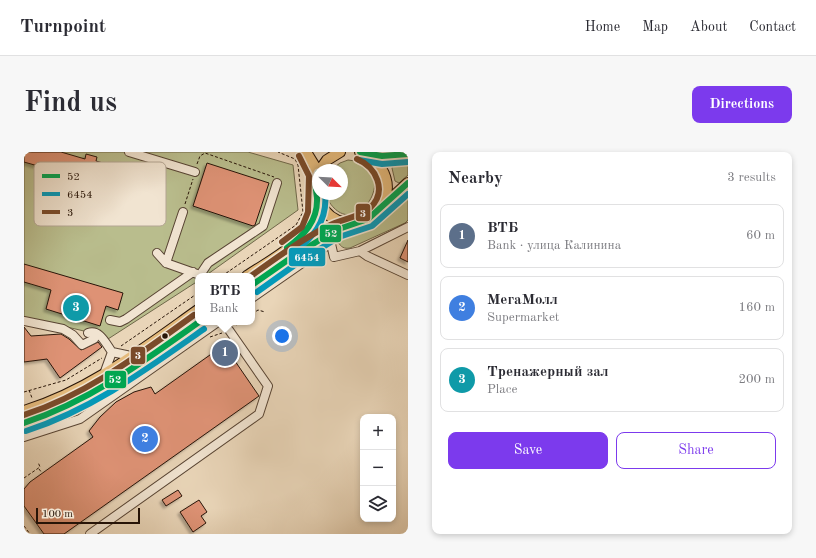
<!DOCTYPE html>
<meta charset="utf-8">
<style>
body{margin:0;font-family:"Old Standard TT",serif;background:#f7f7f7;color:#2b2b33}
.controls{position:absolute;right:12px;bottom:12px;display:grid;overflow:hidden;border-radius:8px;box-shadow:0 2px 6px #0003}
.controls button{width:36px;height:36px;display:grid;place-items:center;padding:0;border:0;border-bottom:1px solid #e1e1e2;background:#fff;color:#2b2b33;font:20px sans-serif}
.compass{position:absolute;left:288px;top:12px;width:36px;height:36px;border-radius:50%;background:#fff;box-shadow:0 2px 6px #0003;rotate:114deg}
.scale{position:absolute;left:12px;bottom:10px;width:104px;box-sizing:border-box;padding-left:4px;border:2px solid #271407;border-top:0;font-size:11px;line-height:14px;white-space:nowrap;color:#271407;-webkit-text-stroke:3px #f1e4d1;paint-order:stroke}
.you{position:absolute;left:258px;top:184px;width:14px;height:14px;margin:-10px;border:3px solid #fff;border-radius:50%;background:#1a73e8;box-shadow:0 0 0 6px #1a73e833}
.badge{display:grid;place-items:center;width:26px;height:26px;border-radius:50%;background:#7c3aed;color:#fff;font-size:13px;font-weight:700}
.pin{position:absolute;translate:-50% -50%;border:2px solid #fff;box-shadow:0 1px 4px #0006}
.popup{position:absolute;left:171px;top:121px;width:60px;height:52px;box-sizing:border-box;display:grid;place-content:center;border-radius:8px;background:#fff;filter:drop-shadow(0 1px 3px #0005);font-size:13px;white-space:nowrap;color:#7c7c81}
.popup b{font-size:15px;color:#2b2b33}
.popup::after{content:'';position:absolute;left:50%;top:100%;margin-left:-8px;border:8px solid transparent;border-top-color:#fff}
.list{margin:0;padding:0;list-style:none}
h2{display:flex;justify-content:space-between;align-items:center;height:52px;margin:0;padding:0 16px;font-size:17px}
h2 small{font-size:13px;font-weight:400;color:#7c7c81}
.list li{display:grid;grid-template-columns:26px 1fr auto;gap:12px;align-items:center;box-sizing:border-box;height:64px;margin:0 8px 8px;padding:0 8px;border:1px solid #e1e1e2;border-radius:8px}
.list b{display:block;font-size:15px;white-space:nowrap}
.list p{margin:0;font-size:13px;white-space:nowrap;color:#7c7c81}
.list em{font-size:13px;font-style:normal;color:#7c7c81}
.actions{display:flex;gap:8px;padding:12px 16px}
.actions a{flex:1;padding:9px 0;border:1px solid #7c3aed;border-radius:8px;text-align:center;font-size:14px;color:#7c3aed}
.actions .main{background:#7c3aed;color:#fff}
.icon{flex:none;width:22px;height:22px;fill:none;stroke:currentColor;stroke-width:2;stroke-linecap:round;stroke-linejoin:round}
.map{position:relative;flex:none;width:384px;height:382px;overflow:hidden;border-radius:8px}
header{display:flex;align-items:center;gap:24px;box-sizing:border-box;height:56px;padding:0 20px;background:#fff;border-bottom:1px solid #e1e1e2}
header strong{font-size:19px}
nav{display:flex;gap:22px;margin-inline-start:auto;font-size:14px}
.intro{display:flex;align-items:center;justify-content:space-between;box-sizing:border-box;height:96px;padding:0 24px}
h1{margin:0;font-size:28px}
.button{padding:10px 18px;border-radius:8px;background:#7c3aed;color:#fff;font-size:14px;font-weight:700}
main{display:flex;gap:24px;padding:0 24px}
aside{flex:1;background:#fff;border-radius:8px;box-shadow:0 2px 6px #0003}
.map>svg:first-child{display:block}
.green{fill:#b9bd8d;stroke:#70684a}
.building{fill:#de9275;stroke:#271407;filter:url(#shadow)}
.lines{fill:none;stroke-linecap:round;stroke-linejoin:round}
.minor-casing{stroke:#584433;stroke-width:10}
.major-casing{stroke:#271407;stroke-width:12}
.path{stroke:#271407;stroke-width:1;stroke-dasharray:3 2;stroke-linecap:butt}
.minor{stroke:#f1e4d1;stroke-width:8}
.major{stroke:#e4ba7c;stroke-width:10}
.bus-1-casing{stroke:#f1e4d1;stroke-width:9}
.bus-2-casing{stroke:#f1e4d1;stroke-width:9}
.bus-3-casing{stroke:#f1e4d1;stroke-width:9}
.bus-1{stroke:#00a651;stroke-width:6}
.bus-2{stroke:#049aba;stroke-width:6}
.bus-3{stroke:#7a4b2a;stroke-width:6}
.bus-dot{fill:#271407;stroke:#f1e4d1;stroke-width:1.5}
.key{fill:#f1e4d1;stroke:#b4a694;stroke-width:1}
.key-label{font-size:11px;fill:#271407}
.line-badge{stroke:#f1e4d1;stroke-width:1.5}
.badge-label{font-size:11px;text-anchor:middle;font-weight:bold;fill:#fff}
</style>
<header>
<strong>Turnpoint</strong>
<nav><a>Home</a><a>Map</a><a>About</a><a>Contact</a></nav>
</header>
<div class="intro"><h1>Find us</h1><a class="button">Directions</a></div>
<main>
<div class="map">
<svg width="384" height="382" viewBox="0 0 384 382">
<defs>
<filter id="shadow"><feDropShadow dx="-2.5" dy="2.5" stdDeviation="1" flood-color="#0004"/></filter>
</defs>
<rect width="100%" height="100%" fill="#e9d5b8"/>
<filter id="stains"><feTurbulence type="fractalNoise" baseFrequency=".005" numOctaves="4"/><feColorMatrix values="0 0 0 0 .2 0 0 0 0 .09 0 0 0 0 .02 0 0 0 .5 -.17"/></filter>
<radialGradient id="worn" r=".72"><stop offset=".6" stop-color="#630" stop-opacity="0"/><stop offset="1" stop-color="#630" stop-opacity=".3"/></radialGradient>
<!-- green -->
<path class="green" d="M0,0H224L269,13L274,58L181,124H174V129L84,187L72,177L60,179L0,165Z
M324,8C384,13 328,102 301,42H318V18H307L316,11Z
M384,9V23L375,31L371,29L368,16L370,12Z
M384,43V68L381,71L326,96C320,97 317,95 314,90L316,83L350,72Z
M292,94L293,97L228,141V137Z
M179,170H186L69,251L61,253L67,247Z"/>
<!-- building -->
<path class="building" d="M0,0H37L61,7L62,2L73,5L72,9L131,26L125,45L66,29L70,16L59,13L56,26L0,10Z
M183,11L245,31L231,73L229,74L169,54Z
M384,88V110L376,106Z
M0,112L99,141L94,158L82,154L76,174L22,157L27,138L0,130Z
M0,175L7,184L37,182L45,187L57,198L74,190L78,195L36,226L23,207L0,210Z
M200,193L235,244L40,382H20L0,354V337L6,330L69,285L65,279L76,265L92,250L110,240L127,235L131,242Z
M154,338L158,344L142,354L138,348Z
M175,348L183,360L177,364L182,371L169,380L156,360Z"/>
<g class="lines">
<!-- minor casing -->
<g class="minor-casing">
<path id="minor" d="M105,0L171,20
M159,60L142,111L176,123L184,111L239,74L253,31
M305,83L310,105L336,99L384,75
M336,99L343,104L384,123
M133,101L142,111
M228,146L307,91
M86,168L96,170L102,167L169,120
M0,169L39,177L49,183L58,193L70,187
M64,181C76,177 82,192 88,200
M80,222L88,200L107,204
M0,285L56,267L194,170
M66,382L235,262L244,234L205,178"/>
</g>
<!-- major casing -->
<g class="major-casing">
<path id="major" d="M282,0L290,13L293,23
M344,2L368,4L384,2
M296,18L303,8L316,0
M294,21C289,31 291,44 297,53C320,94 382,57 357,16C352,8 345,2 336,0
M359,54L384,31
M223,124C251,105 296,85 293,46
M228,133C260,111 292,87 328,71
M0,259C65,239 119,197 174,158
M0,271C66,253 119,209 175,170"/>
</g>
<!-- path -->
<path class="path" d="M173,12L176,4L181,1L250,25
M161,52L169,27
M198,124L272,73L279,60L274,13L271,7L254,0
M228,162L234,158L241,160
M212,173L217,170
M186,185L198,181
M97,194L174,141
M5,238L8,246
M0,240L42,228L78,206
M15,317L18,321
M0,326L16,315L14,310
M0,374L6,382"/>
<!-- minor -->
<use href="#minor" class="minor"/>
<!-- major -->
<use href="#major" class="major"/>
<!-- bus-1 casing -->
<g class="bus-1-casing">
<path id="bus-1" d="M336,0L358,4L384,2
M263,96C280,83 294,69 293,46C292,37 290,30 294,21
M228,133L271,103L312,78L344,67L384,31
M0,271C66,249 119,210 175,170"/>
</g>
<!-- bus-2 casing -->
<g class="bus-2-casing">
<path id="bus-2" d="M335,8L358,12L384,10
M268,102C288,87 304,69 301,42
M233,140L275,110L315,85L348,74L384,42
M2,279C69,257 123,217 180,177"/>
</g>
<!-- bus-3 casing -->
<g class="bus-3-casing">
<path id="bus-3" d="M258,90L278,75L284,60L285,24L275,4
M227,124C252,106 277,88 304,74C316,67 335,66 346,56C364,39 352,15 333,7
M0,263C64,242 116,202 170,163"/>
</g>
<!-- bus-1 -->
<use href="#bus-1" class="bus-1"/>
<!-- bus-2 -->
<use href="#bus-2" class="bus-2"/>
<!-- bus-3 -->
<use href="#bus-3" class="bus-3"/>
</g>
<!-- markers -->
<circle class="bus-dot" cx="141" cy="184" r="3.5"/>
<!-- legend -->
<rect x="10" y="10" width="132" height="64" rx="6" class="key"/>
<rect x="18" y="22" width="18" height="4" fill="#00a651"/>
<rect x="18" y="40" width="18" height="4" fill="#049aba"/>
<rect x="18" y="58" width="18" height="4" fill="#7a4b2a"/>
<g class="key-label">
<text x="43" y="28">52</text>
<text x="43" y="46">6454</text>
<text x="43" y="64">3</text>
</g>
<g class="line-badge">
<rect x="331" y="51" width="16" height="19" rx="4" fill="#7a4b2a"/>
<rect x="295" y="72" width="23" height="19" rx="4" fill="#00a651"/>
<rect x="264" y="95" width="38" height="20" rx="4" fill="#049aba"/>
<rect x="106" y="194" width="16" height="19" rx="4" fill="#7a4b2a"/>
<rect x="80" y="218" width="23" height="19" rx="4" fill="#00a651"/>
</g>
<g class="badge-label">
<text x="339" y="65">3</text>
<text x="307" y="85">52</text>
<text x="283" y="109">6454</text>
<text x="114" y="207">3</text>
<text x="91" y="231">52</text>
</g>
<rect width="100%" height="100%" filter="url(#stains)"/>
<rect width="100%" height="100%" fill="url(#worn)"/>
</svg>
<div class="controls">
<button>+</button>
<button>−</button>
<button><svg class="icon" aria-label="layers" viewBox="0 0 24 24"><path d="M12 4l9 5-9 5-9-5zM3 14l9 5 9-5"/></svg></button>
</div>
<svg class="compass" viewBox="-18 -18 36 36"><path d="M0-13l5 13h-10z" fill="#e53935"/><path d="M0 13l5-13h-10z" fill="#7c7c81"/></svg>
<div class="scale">100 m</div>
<div class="you"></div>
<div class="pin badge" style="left:201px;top:201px;background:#5c6f8a">1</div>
<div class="popup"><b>ВТБ</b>Bank</div>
<div class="pin badge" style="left:121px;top:287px;background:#3f7fe0">2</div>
<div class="pin badge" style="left:52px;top:156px;background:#0f9aa8">3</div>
</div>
<aside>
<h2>Nearby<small>3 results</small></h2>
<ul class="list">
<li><span class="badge" style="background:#5c6f8a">1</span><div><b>ВТБ</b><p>Bank · улица Калинина</p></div><em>60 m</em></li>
<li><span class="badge" style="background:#3f7fe0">2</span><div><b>МегаМолл</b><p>Supermarket</p></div><em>160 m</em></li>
<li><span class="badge" style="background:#0f9aa8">3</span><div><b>Тренажерный зал</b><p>Place</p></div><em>200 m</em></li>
</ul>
<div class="actions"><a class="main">Save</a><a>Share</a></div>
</aside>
</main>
